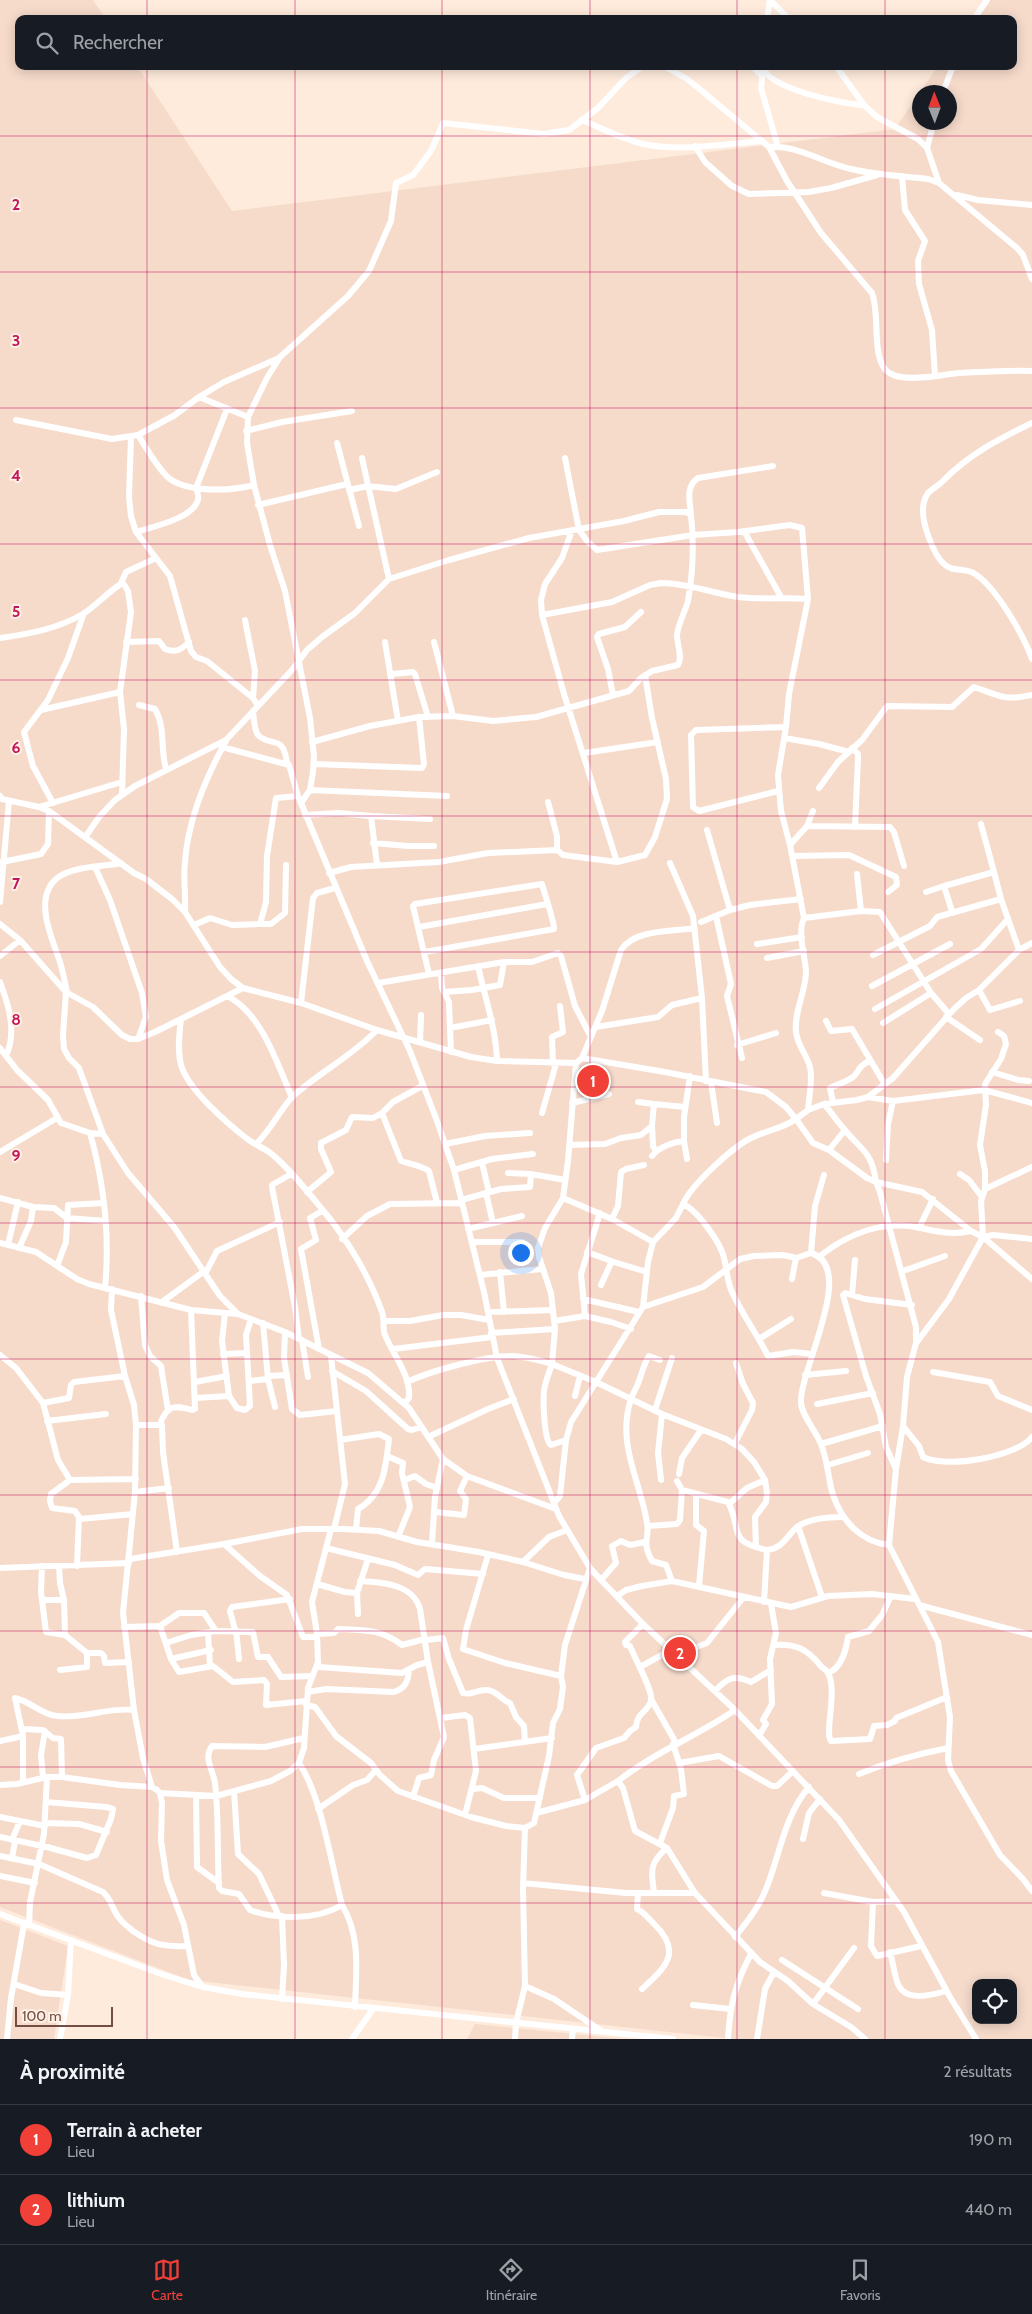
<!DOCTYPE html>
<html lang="fr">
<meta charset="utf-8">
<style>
body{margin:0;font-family:Cabin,sans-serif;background:#242831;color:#f1f3f6}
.controls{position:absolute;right:15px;bottom:15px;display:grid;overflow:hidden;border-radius:10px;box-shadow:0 2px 12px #0003}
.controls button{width:45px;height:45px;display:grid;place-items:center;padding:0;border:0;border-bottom:1px solid #363941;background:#171b24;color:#f1f3f6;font:25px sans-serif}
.compass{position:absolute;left:912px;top:85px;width:45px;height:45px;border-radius:50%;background:#171b24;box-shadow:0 2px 12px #0003;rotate:359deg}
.scale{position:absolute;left:15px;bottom:12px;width:98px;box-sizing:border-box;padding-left:5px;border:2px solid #744d44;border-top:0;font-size:14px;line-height:18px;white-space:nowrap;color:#744d44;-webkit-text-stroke:4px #fff0e4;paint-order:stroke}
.you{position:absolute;left:520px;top:1252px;width:18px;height:18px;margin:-12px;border:4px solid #fff;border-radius:50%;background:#1a73e8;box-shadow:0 0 0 8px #1a73e833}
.badge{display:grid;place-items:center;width:32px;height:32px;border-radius:50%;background:#f14038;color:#fff;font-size:16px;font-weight:700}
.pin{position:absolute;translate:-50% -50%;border:2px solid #fff;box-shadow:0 1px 5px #0006}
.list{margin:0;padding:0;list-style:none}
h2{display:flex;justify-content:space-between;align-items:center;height:65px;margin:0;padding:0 20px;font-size:21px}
h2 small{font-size:16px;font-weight:400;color:#9ea1a6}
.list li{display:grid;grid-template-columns:32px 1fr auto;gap:15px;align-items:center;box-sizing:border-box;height:70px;padding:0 20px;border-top:1px solid #363941}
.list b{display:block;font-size:19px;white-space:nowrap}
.list p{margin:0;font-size:16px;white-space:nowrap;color:#9ea1a6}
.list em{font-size:16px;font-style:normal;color:#9ea1a6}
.icon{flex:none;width:28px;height:28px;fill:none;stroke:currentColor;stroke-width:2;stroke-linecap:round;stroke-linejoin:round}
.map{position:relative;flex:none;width:1032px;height:2039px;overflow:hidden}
.search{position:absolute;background:#171b24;box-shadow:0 2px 12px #0003;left:15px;right:15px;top:15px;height:55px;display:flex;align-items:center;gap:12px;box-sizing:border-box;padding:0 18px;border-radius:10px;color:#9ea1a6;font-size:19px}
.sheet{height:205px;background:#171b24}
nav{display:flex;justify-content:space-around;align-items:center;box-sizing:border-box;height:70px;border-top:1px solid #363941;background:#171b24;font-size:14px;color:#9ea1a6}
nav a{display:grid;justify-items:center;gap:2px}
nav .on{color:#f14038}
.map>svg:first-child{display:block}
.residential{fill:#f6dbcb;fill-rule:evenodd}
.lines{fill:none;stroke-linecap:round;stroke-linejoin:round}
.minor{stroke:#fff;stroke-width:6}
.grid{fill:none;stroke:#c2185b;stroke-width:1;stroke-opacity:0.55}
.grid-label{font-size:16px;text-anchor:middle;font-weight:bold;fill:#c2185b;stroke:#fff0e4;stroke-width:4;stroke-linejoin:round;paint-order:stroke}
</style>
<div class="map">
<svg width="1032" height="2039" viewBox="0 0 1032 2039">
<rect width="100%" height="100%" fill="#feebdc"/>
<!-- residential -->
<path class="residential" d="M0,0H93L106,19H19V66H137L232,211L895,129L919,93L920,122H950V92H920L938,66H1013V19H972L985,0H1032V2039H733L189,1980L0,1907ZM976,1983H1013V2020H976Z
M0,1920L68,1946L54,2039H0Z
M475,2024L624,2039H467Z"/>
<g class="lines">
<!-- minor -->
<path class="minor" d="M770,0L789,19
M767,19L770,0
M974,19L987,0
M643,66L626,78L598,108L569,130L544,134L443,123L431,151L413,175L396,183L391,221L369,271L348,296L280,357L267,378L248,417L247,443L254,485L270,545L285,591L310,718L314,756L313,772L310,790L301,803L367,961L410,1051L437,1121L454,1170L484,1292L497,1358L559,1516L590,1568L601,1580L643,1624L735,1710L839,1820L904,1912L950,1997L976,2039
M664,66L687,79L702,91L769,147L787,181L821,233L872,293C880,315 872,349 884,368C888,374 895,376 901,377C920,380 940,375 959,373C981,372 1010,370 1032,371
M752,66L762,76
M763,66C766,89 843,104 864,105
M836,66L864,105L877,117L918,139L927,148L939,183
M763,71L761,88L778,147
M943,92L953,66
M582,120C602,128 621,139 643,144C681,152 724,144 762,141
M695,146L705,162L732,186L749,194L809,192L831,188L877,175
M769,147C798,145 823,163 851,169C876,175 902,176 928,179L939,183L1017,248L1023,255L1032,279
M927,148L934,122
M902,176L905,210L925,241L918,261L919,284L932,330L935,376
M957,195L978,200L1032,205
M199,397L248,417
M16,420L112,439L138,435L175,415L199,397L224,382L279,358
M1032,423C999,439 969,454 943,481C939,485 932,489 928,493C919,506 924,525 929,538C932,546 937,558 944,564C953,573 965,567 975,574C996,587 1024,636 1032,659
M246,431L282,422L352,411
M138,435C146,447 159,471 170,479C190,493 232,491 254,485
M131,436L129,497L131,516L136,532L170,576L191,651L196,657L207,661L253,698L258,706
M337,443L359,526
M362,458L389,579
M565,458L579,530L587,541L597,550L693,535L738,532L790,525L802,528L808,599L789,694L786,727L778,775L781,811L790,845
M349,490L368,486L396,489L437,472
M258,505L347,484
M691,515C690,501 685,487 698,478L773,466
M572,530L562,558L545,584L541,600L542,615L564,694L617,862
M744,531L781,597
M136,532C152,527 195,518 198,499C199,496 197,491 196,488L227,409
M121,583L126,572L156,558
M542,615L612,602L650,585L661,583C687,583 712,593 738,597C762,600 785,597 808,599
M245,620L255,671L253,698
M0,638C29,634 57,629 83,614C93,608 116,585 123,583L128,591L131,612L120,692L124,729L122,795
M126,642L159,641L165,649C176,653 181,650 189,642
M385,642L398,721
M434,642L453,716
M392,674L413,672L415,674L428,717
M613,695L608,669L597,637L599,634L625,627L641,612
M139,705L155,709C166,728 160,749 166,769
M41,710L120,692
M253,711C254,718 254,730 258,735C271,748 283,733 287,763
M784,738L819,744L849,752
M222,747L289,765L298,796
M852,748L858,754V759L855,827
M584,753L658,742
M314,764L422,768L424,764L419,717
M819,788L838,762L862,740L887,706L952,707L974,687C1001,696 1003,701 1032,695
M310,790L447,796
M778,791L699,811L693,807L691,735L696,730L786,727
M0,796L2,799L39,807L49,811L134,873L146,879L172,899L185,912L220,967L231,979L243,988L301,1003L377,1030L471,1057L497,1061L576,1063L582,1058L665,1072L766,1092L786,1107L796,1119C782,1129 764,1131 749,1139C731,1149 691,1185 683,1204C697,1210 721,1243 724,1258C727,1270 727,1281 732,1292C742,1314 757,1334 768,1356L793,1352L812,1354
M548,802L557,836V850L563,855L617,862L645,855L655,837L667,799L666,779L652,718L645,675
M53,803L33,766L24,732L48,700L68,658L84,613
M39,807L122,782
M305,815L338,813L371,816
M981,824L994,872
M807,826L890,827L894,832L904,866
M707,830L730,910
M86,836L99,817L115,800L135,786L226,740L292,670L307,650L322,637L355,613L389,579L449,560L529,538L624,521L659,512H686L691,515C694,543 693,573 688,601C685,612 678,624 677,635C677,645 683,657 678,665L652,671L641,678L629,691L536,717L493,721L453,716L419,717L370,726L312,742
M373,843L408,846H434
M793,856L849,855L896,877L897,885L888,892
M2,862L41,854L48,844L49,811
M377,865L371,816L430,819
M95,867L110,900L142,993L146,1017L138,1039
M329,873L351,867L439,862L488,853L557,850
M857,874L861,911
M926,892L944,886
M0,902L9,801
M952,911L944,886L994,872L1001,899
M185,912C186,895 183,878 185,862C188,820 206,777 226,741
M716,916L731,984L727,996L742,1058
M804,918L861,911L880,912L931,993L949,1014
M701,922L730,910L750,905L801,899
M0,924L20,940L66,992L63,1035L64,1049L69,1058L79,1068L103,1134L128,1173L174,1227L220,1296L238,1314
M260,924H271L285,913L286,865
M194,925L210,918L232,925L260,924L266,902L267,856L276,798L298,796L301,803
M419,927L547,904
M757,944L802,937
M425,952L554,929C555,924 544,892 542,884L415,904L413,906L429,974
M873,955L930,926L937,917L1001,899L1019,950
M0,956L20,940
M767,958L804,951
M478,966C485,998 496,1028 497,1061
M441,973L442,988L449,1002L451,1052
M0,982C9,1006 17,1032 6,1056
M378,983L504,962H532L558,953L561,956L575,1006L591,1037
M872,986L950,944
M979,990L990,1010L1020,1001
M66,992L93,1007L122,1035L130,1039H138L155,1032L243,988
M67,992C65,982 63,972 60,962C52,938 31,895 60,876C77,866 102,867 121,863
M444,992L472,990L500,985L504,962
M227,996C261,1012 278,1065 292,1098
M702,998L706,1081
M301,1003L313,898L317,893L335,888
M875,1009L981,949L1008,919
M946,1017L980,1040
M181,1019C179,1035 177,1054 182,1068C191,1092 227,1123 246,1138C253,1144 262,1147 269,1152C288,1166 311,1196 326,1214C349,1242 370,1278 382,1312C385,1320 382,1328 385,1335C393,1355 411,1375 409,1398L404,1404
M826,1021L831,1031L852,1029L884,1083
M883,1023L931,993
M596,1027L658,1017L672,1005L702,998L693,916L670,863
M450,1028L492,1020
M420,1042L421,1015
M737,1045L776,1033
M0,1048L17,1070L48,1100L61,1123L90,1133L103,1134
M582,1058L602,1011L621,950C634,929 672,932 695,928
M553,1064L552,1037L563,1032L560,1006
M992,1072L1018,1080L1029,1081
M711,1082L717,1123
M868,1097L893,1101L984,1090L1032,1103
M638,1102L654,1104
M833,1102L830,1088C838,1084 846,1082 853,1077C860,1071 857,1067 869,1061
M572,1103L609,1094
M824,1104C831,1112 837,1121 844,1129C861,1150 872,1151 876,1182L922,1192L971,1231L983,1237L949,1299L917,1342
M808,1110C809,1096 813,1080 810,1067C807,1055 797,1045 796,1032C794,1010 806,992 806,971C805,955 797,933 804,918L790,845L807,826L813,811
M382,1113L401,1161C407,1163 425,1167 429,1171L437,1203
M542,1113L556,1064
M652,1126L653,1146L656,1151
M90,1133C104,1183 110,1236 105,1288
M684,1141L687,1159
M256,1144C271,1130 279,1111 293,1096C320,1072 352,1056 377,1030
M445,1144L485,1136L530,1133
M569,1145L605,1144L621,1138L641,1135L652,1126L654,1104L685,1107
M829,1150L845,1130
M0,1152L57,1118
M652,1156C659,1147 673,1142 684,1141V1117L690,1076
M886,1160L888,1124L893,1101
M482,1163L489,1192
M454,1170L492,1159L533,1154
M508,1173L531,1174
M291,1174L272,1185V1187L295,1307L299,1339
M960,1174L969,1180L982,1197
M824,1175L815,1206L811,1253C858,1267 799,1370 801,1403C802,1416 816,1431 821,1444C828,1461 828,1479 833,1495C842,1521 861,1542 889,1545L938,1642L950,1717L948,1760L951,1771L1000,1855L1023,1879L1032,1891
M985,1189L1032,1167
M307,1192L331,1172L321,1149V1143L346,1130L352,1117L373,1118L382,1113L393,1102L422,1086
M0,1198L33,1207
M563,1198L612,1219L653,1242
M461,1200L501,1189L530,1187L531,1174L565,1180
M612,1219L618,1206L621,1172L626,1169L644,1165
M493,1223L522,1216
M919,1228L933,1199
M468,1229L493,1223L486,1193
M983,1237L981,1201L985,1189V1171L980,1145L986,1105L985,1084L1001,1059L1006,1044L1004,1036L998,1032
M983,1237L1032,1279
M983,1237L993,1235L1032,1239
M342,1239L367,1216L390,1204L462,1203
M472,1242H522
M0,1243L36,1252L77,1279L89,1284L191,1310L238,1314L285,1332L368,1373L409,1408L443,1459L467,1476L556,1509
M8,1245L18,1202
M19,1248L31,1221L33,1207L54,1208L67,1218L105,1221
M587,1252L614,1262
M820,1256C849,1233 884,1220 921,1228C938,1232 953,1235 971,1231
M57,1266L66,1242L68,1205L104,1203
M903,1271L945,1256
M500,1272L504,1312
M205,1274L217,1251L280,1222
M480,1275L542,1269
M792,1279L796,1258
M601,1285L611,1263L614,1262L647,1272
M112,1289L111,1310L125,1376L134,1405L136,1425L135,1492L123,1613L134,1710L143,1758L152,1787
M852,1295L855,1260
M141,1296L145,1345L150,1356L161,1366L168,1411
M583,1299L639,1312
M162,1302L203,1272
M643,1307L703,1287L740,1259L754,1256L783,1255L796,1258L811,1253
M488,1312L553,1310
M585,1316L581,1274L600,1213
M384,1321H410L443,1315H461L489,1320
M554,1321L585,1316L611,1322L631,1329
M263,1323L268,1379L275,1407
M555,1329L551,1293L539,1257L538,1248L545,1228L563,1198L568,1161L576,1063
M285,1332L284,1358L292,1409L300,1415L337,1411
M491,1333L555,1329L552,1364L596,1382L662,1414L726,1439L742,1449L754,1462L765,1480L767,1493L766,1502L755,1517L756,1547
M759,1339L791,1319
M302,1340L308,1377
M319,1349L301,1249L316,1240L310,1218L322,1211
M393,1349L492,1337
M223,1354L247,1353
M0,1355L16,1368L43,1403L58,1460L70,1480
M331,1356L345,1484L334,1529
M660,1360L649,1356C644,1363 642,1373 639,1381C637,1387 633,1393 631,1399C616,1444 641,1482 647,1523C650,1540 641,1541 652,1561L666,1565L672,1581
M332,1371L366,1391L408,1429L412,1430L421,1427
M933,1372L990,1382L998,1396L1032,1410
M805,1375L846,1371
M268,1376L287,1375
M250,1381L268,1379
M195,1382L227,1376
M407,1382C430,1371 488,1355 513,1356C527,1357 539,1360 552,1364C549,1373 545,1382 544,1391C543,1402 544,1441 551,1445L566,1440
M229,1396L237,1408L245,1410L250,1406L246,1335L251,1319
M575,1396L580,1376
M195,1398L229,1396L222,1341L225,1313
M43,1403L69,1398L71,1385L74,1382L125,1376
M817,1404L873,1393
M655,1410L672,1358
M47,1421L106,1414
M160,1424C168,1403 175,1406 192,1410L195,1409L191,1310
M136,1425H162L163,1452L177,1552
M903,1426L919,1446L923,1457C946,1469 1016,1457 1032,1437
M428,1437L488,1409L514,1399
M340,1440L379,1434L389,1439C386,1466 384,1495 358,1509L356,1529
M735,1443L752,1410L753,1403L743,1384L736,1363
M821,1444L883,1426
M387,1456L403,1463L402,1473L410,1507L398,1537
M828,1465L868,1453
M896,1469L886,1447L880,1414L866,1376L843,1295L845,1293L865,1299L912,1305
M679,1474L682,1458L701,1430
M405,1480L415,1476L426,1484L437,1488
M661,1480L658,1453L662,1414
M677,1481L682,1490L728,1502C743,1531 726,1541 767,1550
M135,1492L169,1488
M696,1495V1525L704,1531L699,1586
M554,1503L560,1496L566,1440L571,1422L643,1307L648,1262L653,1242L676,1218L683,1204
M729,1504L747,1488L765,1480
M435,1512L464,1515L466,1499L460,1491L467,1476
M80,1519L133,1514
M648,1526L677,1524L680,1520L682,1490
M798,1526L822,1597
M432,1543L435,1497L443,1459
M224,1544L260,1576L287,1595L303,1637H316
M889,1545L896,1469L903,1426L907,1377L916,1343V1327L880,1192L876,1182L867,1178L829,1150L813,1143L796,1119L808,1110L824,1104L857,1100L868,1097L893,1078L954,1009L966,998L979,990L1019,950L1032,943
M326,1548L395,1565L418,1575L425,1569L483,1574
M488,1555L466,1630L463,1649L505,1663L561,1676
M130,1559L224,1544L302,1529H343L379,1531L417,1542L479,1552L523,1562L564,1575L585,1579
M523,1562L549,1537L567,1530
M42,1566L41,1592L46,1632L65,1635L87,1653H101L104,1656L105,1663L129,1662
M59,1566L60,1583L64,1600L65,1635
M77,1566L79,1517L75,1511L52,1508L50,1501L51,1494L70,1480L136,1479
M0,1568L129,1563
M601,1580L616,1563L612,1546L621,1541L630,1545L645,1542
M360,1581C382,1582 413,1584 420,1609L428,1662L444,1737L434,1760L431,1775L419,1778L413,1797
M317,1584L345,1592L357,1593
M617,1596L626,1590L642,1586L672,1581L791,1607L828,1596L872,1594L915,1599
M42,1600H64
M764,1602L767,1550C783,1548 786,1537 797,1527C809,1518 828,1517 842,1517
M919,1605L1032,1635
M358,1614L357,1593L368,1559
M160,1626L179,1613H204L216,1631L253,1632L258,1657H268L281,1677L312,1676
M124,1627L160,1626L171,1659L179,1672L213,1666L233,1682L264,1680L267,1684L266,1705L306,1701
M235,1630L230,1611L232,1607L290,1599
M236,1630L239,1659
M208,1633L210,1666
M317,1634L334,1633L338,1629C364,1630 381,1629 402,1645L425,1639
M426,1640L443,1638L449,1659L463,1693C471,1696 478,1689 487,1690C498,1691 501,1700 510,1703L516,1717L524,1726L525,1742
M166,1643L191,1635L216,1631
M774,1645C795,1643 807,1649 820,1665C822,1668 827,1670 828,1673C838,1691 824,1733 831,1741L870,1739L874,1726L887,1725L895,1721L896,1718L947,1697
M678,1658L686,1651L707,1643L743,1598
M171,1659L211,1650
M318,1662L319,1667L402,1673L417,1665L428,1662
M640,1667L671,1650
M60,1670L87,1667V1653
M828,1673C842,1668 846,1650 848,1637L869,1631L882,1615L891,1596
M715,1691C727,1678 734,1674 751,1682L771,1670
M308,1692L326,1689L394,1692C406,1688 408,1681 409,1670
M651,1699L676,1743
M306,1705L315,1707L336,1736L371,1763L380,1775L398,1791L471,1817L506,1826L525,1828
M441,1718L465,1715L470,1718L476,1771L465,1815
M23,1729L43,1730L53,1738L61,1739L62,1777
M759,1736L766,1724L763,1720L772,1704L770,1659L776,1633L771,1604
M304,1738L265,1747L212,1746C203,1758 213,1770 215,1783C219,1817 217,1853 219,1888L222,1891L239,1894L250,1910C277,1920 318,1920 342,1905
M0,1741L23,1736
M474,1749L552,1738
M299,1763C322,1797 331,1864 342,1905C361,1936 356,1972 355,2007
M679,1763L719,1756L772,1786H777L793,1771
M859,1774C888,1762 917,1754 948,1748
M43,1778L41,1755L45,1731
M618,1781C655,1752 697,1736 735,1710
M23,1782V1736L15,1698C30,1701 42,1715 57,1716C84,1719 108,1707 134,1710
M0,1785L17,1784L47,1777H62L120,1785L152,1787L157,1790L160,1793L162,1803L161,1841L167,1880L184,1925L194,1975L202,1986
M473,1789L482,1788L504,1798H540
M234,1791L238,1854L259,1874L279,1916
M160,1793L216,1796L271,1781L290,1771L299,1763L304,1748L308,1688L318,1662L317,1634L312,1602L331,1529
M196,1795L197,1867L219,1883
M585,1800L577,1775L596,1748L624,1738L630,1731L636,1727C637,1712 647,1713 651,1701C654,1692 634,1657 630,1646L626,1645L625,1642L643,1624
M318,1809L353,1785L367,1780L376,1770
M536,1813L585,1800L618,1781L623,1788L635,1831L667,1848L695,1893L760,1962L788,1981L813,2004L851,2027L865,2039
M0,1817L45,1826
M45,1823L79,1824L107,1832
M0,1837L47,1847L87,1858L96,1855L111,1819L113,1809L106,1807L46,1802
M803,1839L809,1813L820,1799
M12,1840L20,1821
M660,1843L673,1808L674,1796L684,1794L681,1769L673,1744
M0,1856L39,1864L103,1892C111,1899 111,1906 117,1915C121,1922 127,1926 133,1931C153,1945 164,1947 188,1946
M12,1858L15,1841
M0,1876L35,1883
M523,1883L626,1893H695
M654,1892C651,1871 649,1863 667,1848
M638,1893L637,1909C644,1912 649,1919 655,1925C683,1952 665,1968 642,1989
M824,1893L873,1902L896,1901
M873,1902L871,1946L877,1956L921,1946
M0,1914L164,1975L203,1987L242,1994L673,2039
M29,1925L30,1902L44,1834L47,1777
M735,1937C747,1922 759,1907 766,1889C780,1855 784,1816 809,1787
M890,1952C893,1961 895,1981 899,1986C907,2002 933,1995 946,1991
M782,1960L858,2009
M14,1984L41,1993L68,1995
M525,1986L554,1999L600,2030
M282,1999L284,1965L282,1916
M813,2004L854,1948
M693,2005L730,2009
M7,2039L11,1998L24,1924
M60,2039L68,1995L71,1940
M352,2039L373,2009
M515,2039L516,2023L525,1986L523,1889L525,1828L534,1823L549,1756L553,1723L560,1709L563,1687L561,1676L565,1645L590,1568
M572,2039L573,2029
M728,2039C730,2005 735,1984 751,1954
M757,2039L765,1989L774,1972"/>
</g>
<!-- grid -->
<path class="grid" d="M147,0V19M295,0V19M442,0V19M590,0V19M737,0V19M885,0V19M147,66V2039M295,66V2039M442,66V2039M590,66V2039M737,66V2039M885,66V2039M0,136H1032M0,272H1032M0,408H1032M0,544H1032M0,680H1032M0,816H1032M0,952H1032M0,1087H1032M0,1223H1032M0,1359H1032M0,1495H1032M0,1631H1032M0,1767H1032M0,1903H1032"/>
<g class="grid-label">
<text x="16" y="210">2</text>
<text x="16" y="346">3</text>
<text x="16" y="481">4</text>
<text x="16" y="617">5</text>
<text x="16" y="753">6</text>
<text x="16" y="889">7</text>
<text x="16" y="1025">8</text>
<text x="16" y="1161">9</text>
</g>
</svg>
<div class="controls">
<button><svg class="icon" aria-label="locate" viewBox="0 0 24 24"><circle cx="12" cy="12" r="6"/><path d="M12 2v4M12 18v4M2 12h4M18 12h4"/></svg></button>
</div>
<svg class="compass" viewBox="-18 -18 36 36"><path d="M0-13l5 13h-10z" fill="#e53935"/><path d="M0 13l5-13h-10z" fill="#9ea1a6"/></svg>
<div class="scale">100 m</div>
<div class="you"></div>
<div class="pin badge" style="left:593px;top:1081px">1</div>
<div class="pin badge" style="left:680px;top:1653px">2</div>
<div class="search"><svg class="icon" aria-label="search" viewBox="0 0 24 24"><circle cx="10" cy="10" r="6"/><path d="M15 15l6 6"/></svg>Rechercher</div>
</div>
<section class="sheet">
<h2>À proximité<small>2 résultats</small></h2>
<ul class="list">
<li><span class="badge">1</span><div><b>Terrain à acheter</b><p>Lieu</p></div><em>190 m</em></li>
<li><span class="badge">2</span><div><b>lithium</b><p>Lieu</p></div><em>440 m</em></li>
</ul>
</section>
<nav>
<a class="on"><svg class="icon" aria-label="map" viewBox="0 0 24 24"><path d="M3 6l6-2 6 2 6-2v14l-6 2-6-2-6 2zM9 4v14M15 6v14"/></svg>Carte</a>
<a><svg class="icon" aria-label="directions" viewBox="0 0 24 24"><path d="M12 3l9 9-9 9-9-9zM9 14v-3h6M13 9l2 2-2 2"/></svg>Itinéraire</a>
<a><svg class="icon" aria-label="saved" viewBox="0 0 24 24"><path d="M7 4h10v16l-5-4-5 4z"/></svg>Favoris</a>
</nav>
